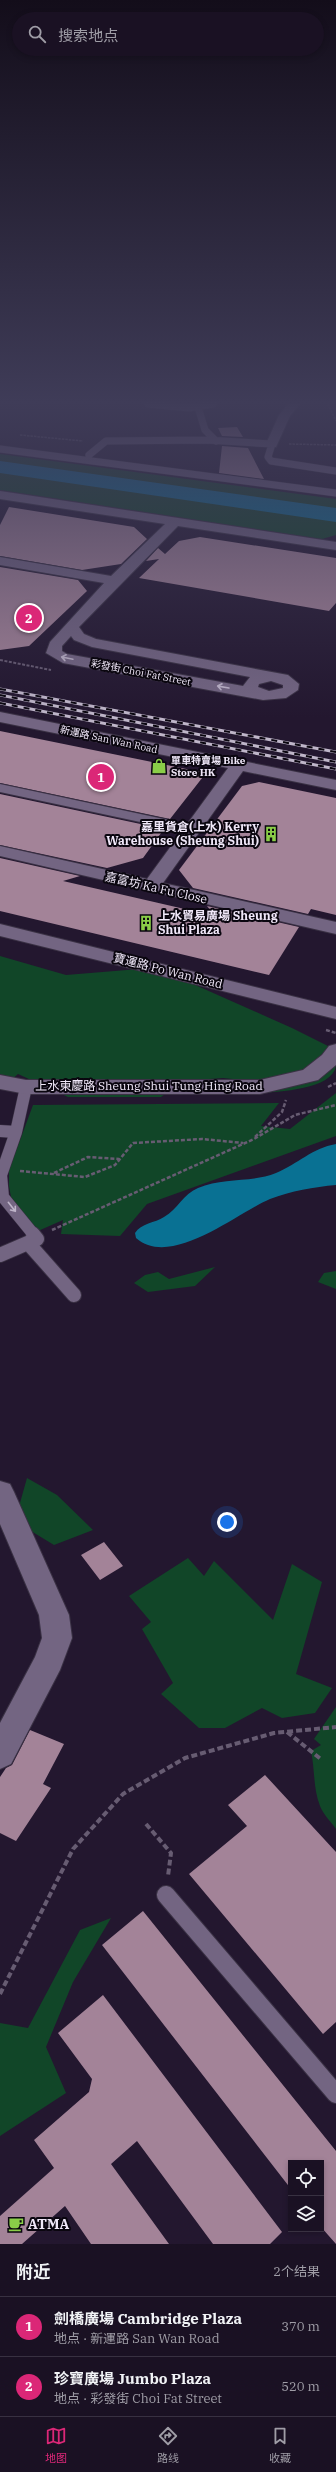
<!DOCTYPE html>
<html lang="zh">
<meta charset="utf-8">
<style>
body{margin:0;font-family:"IBM Plex Serif","Noto Sans SC",serif;background:#231a2b;color:#f1f3f6}
.controls{position:absolute;right:12px;bottom:12px;display:grid;overflow:hidden;border-radius:0px;box-shadow:0 2px 6px #0003}
.controls button{width:36px;height:36px;display:grid;place-items:center;padding:0;border:0;border-bottom:1px solid #383141;background:#1a1123;color:#f1f3f6;font:20px sans-serif}
.you{position:absolute;left:227px;top:1522px;width:14px;height:14px;margin:-10px;border:3px solid #fff;border-radius:50%;background:#1a73e8;box-shadow:0 0 0 6px #1a73e833}
.badge{display:grid;place-items:center;width:26px;height:26px;border-radius:50%;background:#db2777;color:#fff;font-size:13px;font-weight:700}
.pin{position:absolute;translate:-50% -50%;border:2px solid #fff;box-shadow:0 1px 4px #0006}
.list{margin:0;padding:0;list-style:none}
h2{display:flex;justify-content:space-between;align-items:center;height:52px;margin:0;padding:0 16px;font-size:17px}
h2 small{font-size:13px;font-weight:400;color:#9f9da6}
.list li{display:grid;grid-template-columns:26px 1fr auto;gap:12px;align-items:center;box-sizing:border-box;height:60px;padding:0 16px;border-top:1px solid #383141}
.list b{display:block;font-size:15px;white-space:nowrap}
.list p{margin:0;font-size:13px;white-space:nowrap;color:#9f9da6}
.list em{font-size:13px;font-style:normal;color:#9f9da6}
.icon{flex:none;width:22px;height:22px;fill:none;stroke:currentColor;stroke-width:2;stroke-linecap:round;stroke-linejoin:round}
.map{position:relative;flex:none;width:336px;height:2244px;overflow:hidden}
.search{position:absolute;background:#1a1123;box-shadow:0 2px 6px #0003;left:12px;right:12px;top:12px;height:44px;display:flex;align-items:center;gap:10px;box-sizing:border-box;padding:0 14px;border-radius:22px;color:#9f9da6;font-size:15px}
.sheet{height:172px;background:#1a1123}
nav{display:flex;justify-content:space-around;align-items:center;box-sizing:border-box;height:56px;border-top:1px solid #383141;background:#1a1123;font-size:11px;color:#9f9da6}
nav a{display:grid;justify-items:center;gap:2px}
nav .on{color:#db2777}
.map>svg:first-child{display:block}
.green{fill:#114628}
.water{fill:#097193}
.lines{fill:none;stroke-linecap:round;stroke-linejoin:round}
.river{fill:#097193;fill-rule:evenodd}
.building{fill:#a38398}
.service-far3-casing{stroke:#3a3144;stroke-width:8}
.service-far2-casing{stroke:#3a3144;stroke-width:13}
.service-far1-casing{stroke:#3a3144;stroke-width:16}
.service-casing{stroke:#3a3144;stroke-width:20}
.pedestrian-casing{stroke:#3a3144;stroke-width:2}
.minor-casing{stroke:#3a3144;stroke-width:2}
.tertiary-casing{stroke:#3a3144;stroke-width:2}
.path-far3{stroke:#675c72;stroke-width:1.5;stroke-dasharray:2.5 1;stroke-linecap:butt}
.path-far2{stroke:#675c72;stroke-width:2;stroke-dasharray:3 1.5;stroke-linecap:butt}
.path-far1{stroke:#675c72;stroke-width:2.5;stroke-dasharray:4 2;stroke-linecap:butt}
.path{stroke:#675c72;stroke-width:4;stroke-dasharray:6 3;stroke-linecap:butt}
.service-far3{stroke:#736582;stroke-width:7}
.service-far2{stroke:#736582;stroke-width:12}
.service-far1{stroke:#736582;stroke-width:14}
.service{stroke:#736582;stroke-width:18}
.pedestrian{fill:#736582;fill-rule:evenodd}
.minor{fill:#736582;fill-rule:evenodd}
.tertiary{fill:#736582;fill-rule:evenodd}
.rail-casing{stroke:#bfb6c9;stroke-width:3}
.rail{stroke:#0a060f;stroke-width:2;stroke-dasharray:6;stroke-linecap:butt}
.oneway{stroke:#beb4c9}
.labels{text-anchor:middle;stroke-width:4;stroke-linejoin:round;paint-order:stroke}
.far-street-label{font-size:10px;fill:#f0e8f9;stroke:#0a060f}
.far-poi-label{font-size:10px;font-weight:bold;fill:#f0e8f9;stroke:#0a060f;text-anchor:start}
.poi-label{font-size:12px;font-weight:bold;fill:#f0e8f9;stroke:#0a060f;text-anchor:end}
.street-label{font-size:12px;fill:#f0e8f9;stroke:#0a060f}
.near-poi-label{font-size:14px;font-weight:bold;fill:#f0e8f9;stroke:#0a060f;text-anchor:start}
</style>
<div class="map">
<svg width="336" height="2244" viewBox="0 0 336 2244">
<rect width="100%" height="100%" fill="#23172f"/>
<!-- green -->
<path class="green" d="M0,454L336,499V535L322,539L0,490Z
M0,956L66,975L139,969L184,980L292,1028L336,1050C336,1055 336,1061 336,1066C331,1093 265,1092 243,1094L252,1081L223,1078L183,1081L161,1097H68L18,1074L0,1090Z
M336,1093V1136L147,1204L120,1236L61,1234L63,1220L38,1231L11,1197L9,1186V1170L33,1105L279,1103L261,1126L290,1129Z
M215,1267L195,1286L148,1292L134,1283L145,1275L158,1272L169,1279Z
M336,1271V1289L318,1282L324,1273Z
M27,1478L57,1495L93,1530L54,1545L31,1531L18,1510Z
M188,1558L204,1576L214,1561L273,1620L292,1564L322,1582L296,1674L332,1688L315,1713L282,1718L262,1708L225,1728H199L161,1694L173,1683L142,1629L151,1622L129,1596Z
M336,1707V1829C331,1822 323,1814 320,1806C313,1788 315,1770 311,1751L321,1745L314,1739Z
M111,1918L73,1982L46,2047L66,2093L0,2136V2023L28,2028L80,1930Z"/>
<!-- water -->
<path class="water" d="M336,1144V1185C314,1187 291,1191 270,1199C237,1213 171,1269 136,1238L135,1233C141,1223 155,1223 164,1217C178,1209 183,1194 198,1188C223,1177 251,1183 276,1173C298,1164 312,1148 336,1144Z"/>
<g class="lines">
<!-- river -->
<path class="river" d="M0,461L336,508V522L0,473Z"/>
</g>
<!-- building -->
<path class="building" d="M237,427L243,437L222,436L218,428Z
M222,446L248,448L264,479L219,473Z
M9,507L134,527L147,539L121,564L82,570L0,556V525Z
M200,537L336,558V603L329,611L139,578L159,559L146,561L158,548L165,554L179,541Z
M0,567L78,580L87,591L29,646L0,650Z
M0,731L206,773L170,819L0,783Z
M259,782L336,798V915L311,909L308,914L193,888L179,870L242,786Z
M0,794L164,829L143,858L107,868L0,845Z
M0,858L80,876L63,881L215,916L207,906L299,927L269,975L0,911Z
M104,1542L123,1566L100,1580L81,1555Z
M30,1730L64,1744L43,1784L51,1788L16,1841L0,1833V1777L6,1768L12,1765Z
M265,1775L336,1852V2022L323,2034L189,1874L247,1826L228,1805Z
M143,1911L336,2151V2244L321,2227V2163H291V2189L102,1945Z
M103,1995L282,2232L270,2244H213L137,2141L111,2164L169,2244H91L65,2206L22,2244H0V2216L54,2168L34,2140L89,2092L92,2079L58,2033Z"/>
<g class="lines">
<!-- service-far3 casing -->
<g class="service-far3-casing">
<path id="service-far3" d="M148,404L189,408L213,404
M198,407L205,430L216,441
M0,449L336,493
M89,455L106,441L207,440L272,444L268,457L271,461L336,471"/>
</g>
<!-- service-far2 casing -->
<g class="service-far2-casing">
<path id="service-far2" d="M26,1087L16,1132L1,1175L3,1197L34,1235
M0,1131L16,1132"/>
</g>
<!-- service-far1 casing -->
<g class="service-far1-casing">
<path id="service-far1" d="M28,1243L74,1295
M0,1255L37,1239L33,1234"/>
</g>
<!-- service casing -->
<g class="service-casing">
<path id="service" d="M166,1895L336,2094"/>
</g>
<!-- pedestrian casing -->
<g class="pedestrian-casing">
<path id="pedestrian" d="M0,784L173,821L180,825L173,829L0,792Z"/>
</g>
<!-- minor casing -->
<g class="minor-casing">
<path id="minor" d="M288,404H300L290,416L276,447H268L266,444L279,415Z
M0,491L336,542V550L178,526L79,627L84,634L96,639L288,675L299,684L298,690L286,698L263,700L63,663L46,653L50,642L104,583L0,565V557L111,576L165,524L0,499ZM71,636L74,640L92,647L250,677L243,686L67,654L62,651V646ZM271,681L283,685V688L269,691L258,687L259,684Z
M0,712L336,780V790L243,771L163,883L336,922V934L0,856V846L147,879L228,768L0,722Z
M336,1044V1065L318,1080L260,1094H26L0,1089V1075L26,1080H260L303,1070L322,1055L329,1046Z
M0,1481L10,1484L14,1492L69,1615L72,1638L60,1670L11,1764L0,1769V1723L35,1657L42,1638L39,1615L0,1524Z"/>
</g>
<!-- tertiary casing -->
<g class="tertiary-casing">
<path id="tertiary" d="M0,924L336,1007V1019L0,936Z"/>
</g>
<!-- path-far3 -->
<path class="path-far3" d="M328,404L336,421
M20,435L83,441
M289,444L336,445"/>
<!-- path-far2 -->
<path class="path-far2" d="M0,660L51,670"/>
<!-- path-far1 -->
<path class="path-far1" d="M326,1030L336,1033
M328,1087L336,1083
M255,1137L282,1112L286,1100
M20,1171L85,1177L115,1165L133,1143L202,1139L243,1143
M54,1173L88,1157L119,1159
M52,1230L254,1139L295,1115L336,1105"/>
<!-- path -->
<path class="path" d="M287,1732L322,1760
M146,1824L171,1853L168,1876
M0,1994L73,1849L123,1794L185,1758L274,1733L336,1727"/>
<!-- service-far3 -->
<use href="#service-far3" class="service-far3"/>
<!-- service-far2 -->
<use href="#service-far2" class="service-far2"/>
<!-- service-far1 -->
<use href="#service-far1" class="service-far1"/>
<!-- service -->
<use href="#service" class="service"/>
<!-- pedestrian -->
<use href="#pedestrian" class="pedestrian"/>
<!-- minor -->
<use href="#minor" class="minor"/>
<!-- tertiary -->
<use href="#tertiary" class="tertiary"/>
<!-- rail casing -->
<g class="rail-casing">
<path id="rail" d="M0,689L336,752
M0,695L336,762
M0,703L336,769"/>
</g>
<!-- rail -->
<use href="#rail" class="rail"/>
</g>
<!-- one-way arrows -->
<defs><path id="oneway-shaft" d="M-6 0H5M1.5-3L5.5 0L1.5 3" fill="none" stroke-width="1.6" stroke-linecap="round" stroke-linejoin="round"/></defs>
<g class="oneway">
<use href="#oneway-shaft" transform="translate(67 658) rotate(-168)"/>
<use href="#oneway-shaft" transform="translate(223 687) rotate(-170)"/>
<use href="#oneway-shaft" transform="translate(12 1207) rotate(52)"/>
</g>
<!-- sky -->
<linearGradient id="sky" x2="0" y2="1"><stop stop-color="#130d1a"/><stop offset="0.56" stop-color="#3f3c58"/><stop offset="1" stop-color="#3f3c58" stop-opacity="0"/></linearGradient>
<rect width="336" height="718" fill="url(#sky)"/>
<!-- icons -->
<defs>
<g id="shop-bare" transform="scale(1.2)"><path d="M-5-2.5h2.3a2.7 3.5 0 0 1 5.4 0H5L5.5 6h-11ZM-1.5-2.5h3a1.5 2.3 0 0 0-3 0Z" fill="#8ace48" stroke="#0a060f" stroke-width="2.5" paint-order="stroke"/></g>
<g id="building-bare" transform="scale(1.2)"><path d="M-4-6H4V6H1V3H-1V6H-4ZM-2.5-4.3h1.7v1.8h-1.7ZM.8-4.3h1.7v1.8H.8ZM-2.5-1h1.7V.8h-1.7ZM.8-1h1.7V.8H.8Z" fill="#8ace48" stroke="#0a060f" stroke-width="2.5" paint-order="stroke"/></g>
<g id="cafe-bare" transform="scale(1.2)"><path d="M-5.5-4.5H6V0H3Q3 3.5 0 3.5H-2.5Q-5.5 3.5-5.5 0ZM3-3.2v2h1.7v-2ZM-6 4.5H4V6H-6Z" fill="#8ace48" stroke="#0a060f" stroke-width="2.5" paint-order="stroke"/></g>
</defs>
<g fill-rule="evenodd">
<use href="#shop-bare" x="159" y="766"/>
<use href="#building-bare" x="271" y="834"/>
<use href="#building-bare" x="146" y="923"/>
<use href="#cafe-bare" x="16" y="2224"/>
</g>
<g class="labels">
<!-- far-street labels -->
<g class="far-street-label">
<text transform="translate(141 672) rotate(11)" y="4">彩發街 Choi Fat Street</text>
<text transform="translate(109 739) rotate(12)" y="4">新運路 San Wan Road</text>
</g>
<!-- far-poi labels -->
<g class="far-poi-label">
<text x="171" y="764">單車特賣場 Bike<tspan x="171" dy="12">Store HK</tspan></text>
</g>
<!-- poi labels -->
<g class="poi-label">
<text x="259" y="831">嘉里貨倉(上水) Kerry<tspan x="259" dy="14">Warehouse (Sheung Shui)</tspan></text>
<text x="158" y="920" text-anchor="start">上水貿易廣場 Sheung<tspan x="158" dy="14">Shui Plaza</tspan></text>
</g>
<!-- street labels -->
<g class="street-label">
<text transform="translate(156 888) rotate(13)" y="4">嘉富坊 Ka Fu Close</text>
<text transform="translate(168 971) rotate(14)" y="4">寶運路 Po Wan Road</text>
<text x="149" y="1090">上水東慶路 Sheung Shui Tung Hing Road</text>
</g>
<!-- near-poi labels -->
<g class="near-poi-label">
<text x="28" y="2229">ATMA</text>
</g>
</g>
</svg>
<div class="controls">
<button><svg class="icon" aria-label="locate" viewBox="0 0 24 24"><circle cx="12" cy="12" r="6"/><path d="M12 2v4M12 18v4M2 12h4M18 12h4"/></svg></button>
<button><svg class="icon" aria-label="layers" viewBox="0 0 24 24"><path d="M12 4l9 5-9 5-9-5zM3 14l9 5 9-5"/></svg></button>
</div>
<div class="you"></div>
<div class="pin badge" style="left:101px;top:777px">1</div>
<div class="pin badge" style="left:29px;top:618px">2</div>
<div class="search"><svg class="icon" aria-label="search" viewBox="0 0 24 24"><circle cx="10" cy="10" r="6"/><path d="M15 15l6 6"/></svg>搜索地点</div>
</div>
<section class="sheet">
<h2>附近<small>2个结果</small></h2>
<ul class="list">
<li><span class="badge">1</span><div><b>劍橋廣場 Cambridge Plaza</b><p>地点 · 新運路 San Wan Road</p></div><em>370 m</em></li>
<li><span class="badge">2</span><div><b>珍寶廣場 Jumbo Plaza</b><p>地点 · 彩發街 Choi Fat Street</p></div><em>520 m</em></li>
</ul>
</section>
<nav>
<a class="on"><svg class="icon" aria-label="map" viewBox="0 0 24 24"><path d="M3 6l6-2 6 2 6-2v14l-6 2-6-2-6 2zM9 4v14M15 6v14"/></svg>地图</a>
<a><svg class="icon" aria-label="directions" viewBox="0 0 24 24"><path d="M12 3l9 9-9 9-9-9zM9 14v-3h6M13 9l2 2-2 2"/></svg>路线</a>
<a><svg class="icon" aria-label="saved" viewBox="0 0 24 24"><path d="M7 4h10v16l-5-4-5 4z"/></svg>收藏</a>
</nav>
